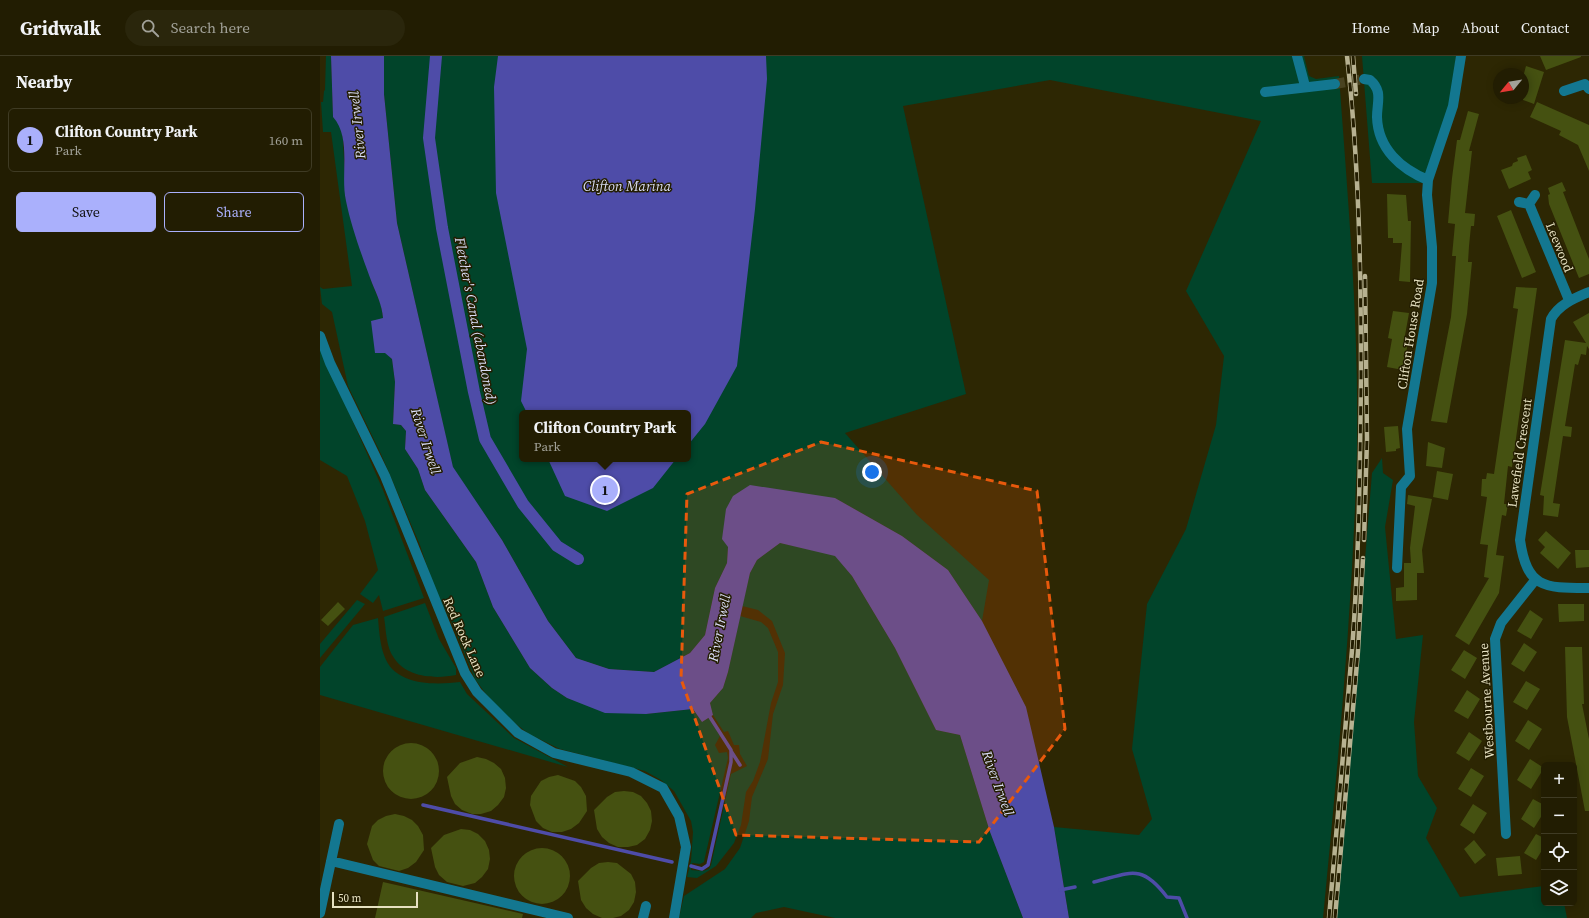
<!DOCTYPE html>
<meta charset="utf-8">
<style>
body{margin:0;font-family:"Source Serif 4",serif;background:#2a260c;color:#f1f3f6}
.controls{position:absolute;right:12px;bottom:12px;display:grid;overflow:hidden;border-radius:6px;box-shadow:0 2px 10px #0003}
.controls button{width:36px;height:36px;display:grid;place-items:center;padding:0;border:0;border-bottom:1px solid #3f3b24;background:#221d02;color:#f1f3f6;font:20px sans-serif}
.compass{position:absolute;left:1173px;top:12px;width:36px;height:36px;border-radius:50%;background:#221d02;box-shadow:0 2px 10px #0003;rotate:240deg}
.scale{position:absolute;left:12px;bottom:10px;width:86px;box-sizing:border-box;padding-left:4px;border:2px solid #e6e1c1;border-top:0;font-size:11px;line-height:14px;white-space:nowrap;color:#e6e1c1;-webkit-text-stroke:3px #231d00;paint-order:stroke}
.you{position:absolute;left:552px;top:416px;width:14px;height:14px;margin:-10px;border:3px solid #fff;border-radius:50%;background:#1a73e8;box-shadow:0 0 0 6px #1a73e833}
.badge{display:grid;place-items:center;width:26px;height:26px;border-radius:50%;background:#aab0fc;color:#111;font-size:13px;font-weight:700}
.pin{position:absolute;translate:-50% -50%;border:2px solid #fff;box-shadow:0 1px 4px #0006}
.popup{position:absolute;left:199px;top:354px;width:172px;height:52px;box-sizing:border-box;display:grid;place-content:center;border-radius:6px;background:#221d02;filter:drop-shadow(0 1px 3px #0005);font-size:13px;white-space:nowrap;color:#a2a299}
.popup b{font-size:15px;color:#f1f3f6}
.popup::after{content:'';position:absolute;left:50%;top:100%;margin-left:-8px;border:8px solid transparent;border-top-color:#221d02}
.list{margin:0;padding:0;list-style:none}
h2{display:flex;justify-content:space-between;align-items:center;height:52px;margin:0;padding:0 16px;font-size:17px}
h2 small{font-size:13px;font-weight:400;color:#a2a299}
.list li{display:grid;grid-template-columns:26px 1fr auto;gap:12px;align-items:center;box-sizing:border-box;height:64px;margin:0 8px 8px;padding:0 8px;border:1px solid #3f3b24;border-radius:6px}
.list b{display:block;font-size:15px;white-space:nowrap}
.list p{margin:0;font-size:13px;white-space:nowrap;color:#a2a299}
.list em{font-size:13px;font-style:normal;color:#a2a299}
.actions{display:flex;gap:8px;padding:12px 16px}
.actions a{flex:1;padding:9px 0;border:1px solid #aab0fc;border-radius:6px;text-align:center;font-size:14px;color:#aab0fc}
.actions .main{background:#aab0fc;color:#111}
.icon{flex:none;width:22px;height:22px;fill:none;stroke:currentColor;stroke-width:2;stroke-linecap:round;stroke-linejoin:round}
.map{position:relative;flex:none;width:1269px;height:862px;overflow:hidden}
header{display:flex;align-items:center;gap:24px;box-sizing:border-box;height:56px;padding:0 20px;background:#221d02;border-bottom:1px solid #3f3b24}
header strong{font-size:19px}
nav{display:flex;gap:22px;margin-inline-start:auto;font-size:14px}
.search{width:280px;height:36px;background:#2a260c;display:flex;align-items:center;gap:10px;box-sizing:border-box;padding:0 14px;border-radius:22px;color:#a2a299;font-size:15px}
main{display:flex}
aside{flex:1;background:#221d02}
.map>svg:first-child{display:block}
.green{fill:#01442a;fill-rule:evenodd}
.water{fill:#4e4ca8}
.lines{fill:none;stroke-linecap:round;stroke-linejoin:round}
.stream{stroke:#4e4ca8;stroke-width:3.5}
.canal{stroke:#4e4ca8;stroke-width:12}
.building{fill:#455111}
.minor-tunnel{stroke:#494320;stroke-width:10;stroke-dasharray:10 5;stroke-linecap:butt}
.minor{stroke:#137790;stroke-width:10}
.rail-casing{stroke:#b7b291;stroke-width:4.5}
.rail{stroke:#231d00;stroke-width:3;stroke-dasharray:9;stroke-linecap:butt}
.marked{fill:#e8590c;fill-opacity:0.2;stroke:#e8590c;stroke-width:3;stroke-dasharray:8 5;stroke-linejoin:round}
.labels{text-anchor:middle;stroke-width:3;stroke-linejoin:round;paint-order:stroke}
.street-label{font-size:13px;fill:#e6e1c1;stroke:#231d00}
.water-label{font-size:14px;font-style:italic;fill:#d8dbf4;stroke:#231d00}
</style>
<header>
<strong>Gridwalk</strong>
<div class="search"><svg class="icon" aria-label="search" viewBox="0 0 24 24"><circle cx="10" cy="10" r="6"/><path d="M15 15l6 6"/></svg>Search here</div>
<nav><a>Home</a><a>Map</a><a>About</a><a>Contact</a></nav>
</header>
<main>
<aside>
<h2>Nearby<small></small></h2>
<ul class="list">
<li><span class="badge">1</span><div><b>Clifton Country Park</b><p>Park</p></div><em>160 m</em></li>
</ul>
<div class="actions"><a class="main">Save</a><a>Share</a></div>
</aside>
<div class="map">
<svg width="1269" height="862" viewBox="0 0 1269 862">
<rect width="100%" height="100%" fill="#2d2703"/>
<!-- green -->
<path class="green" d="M6,0H11L13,61L20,68L23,83L26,144L52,227L61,249L63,262L55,297H66L72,303L75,326L73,368L81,369L86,375L85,393L98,413L105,434L156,506L173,551L210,612L232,632L247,642L264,648L326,658L373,653L382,666L389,662L400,680L395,689L399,697L407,696L408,702L385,801L384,806L380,808L372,807L371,814L383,815L389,813L391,809L411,718L427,710L420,698L419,689H414L408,675L404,676L393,659L390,647L403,632L408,616L420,560L441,566L448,572L458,596V626L451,647L440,706L433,725L426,736L421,769L414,787L396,810L377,822L367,821L371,805L373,776L371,765L354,735L341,724L325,715L240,693L209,678L187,661L166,638L155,623L132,567L114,531L100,489L61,398L28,330L12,256L2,248L0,231L3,233L32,230L11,76H3L1,46H3L4,35L5,34Z
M64,0H984L989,20L996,23L1019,20C1028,144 1039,268 1037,393C1033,550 1018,706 1003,862H749L734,771L819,779L832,763L812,693L827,548L866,473L896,369L904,300L866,235L941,65L730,24L583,50L646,338L525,377L597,459L669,524L662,565L628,514L582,480L515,442L408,491L407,507L395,532L385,579L370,597L334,616L289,613L256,602L228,565L182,484L133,412L77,167L64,38ZM202,357H368V403H202Z
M1042,0H1136L1129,54L1105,127H1052Z
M0,291L63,434L104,542L63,555L59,539L53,547L40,538L58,514L45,465L27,420L0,404Z
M1062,402L1063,417L1073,424L1065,471L1076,583L1103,579L1094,666L1098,720L1117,752L1106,782L1140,841L1224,830V847H1244L1247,862H1016L1052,417Z
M460,487L515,499L532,520L575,592L616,674L640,679L670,776L703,862H515L464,851L436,857L431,862H359L364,840L405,813L420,792L429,765L432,741L448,703L453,658L463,629L465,597L452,565L438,554L422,550L430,517L437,504Z
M37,544L45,548L0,602V588Z
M105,547L119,583L136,612V619C116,623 87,622 74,602C66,592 66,573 64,561Z
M58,562C59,574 60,588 64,599C74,630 114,629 140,626L147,638L194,682L248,711L0,639V611L33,569Z"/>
<!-- water -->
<path class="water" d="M11,0H64V38L77,167L133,411L182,484L228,565L256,602L289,613L334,616L370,597L385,579L395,532L407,507L408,491L402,483L406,453L413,440L430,429L515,442L582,480L628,514L662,565L706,651L734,771L749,862H703L670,776L640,679L616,674L575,592L532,520L515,500L460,487L437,504L430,517L408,616L403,632L390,647L393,659L382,666L373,653L326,658L285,657L247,642L232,632L210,612L173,551L156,506L105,434L98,413L85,393L86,375L81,369L73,368L75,326L72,303L65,297H55L51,265L63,262C62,249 57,239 52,227C43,203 31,170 26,145C20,119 32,82 13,61Z
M178,0H446L447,23L435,153L417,310L385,368L368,389V357H207L201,345L207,293L176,137L174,31Z
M228,403H356L333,432L287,455L245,440Z"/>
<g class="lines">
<!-- stream -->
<path class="stream" d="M411,695L420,709
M103,749L352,806
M371,810L382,813L388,809L411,706V694L388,658
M774,826C811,817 821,807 847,841L859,842L867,862
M740,834L755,831"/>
<!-- canal -->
<path class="canal" d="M116,0L109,82L122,172L154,336L165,383L203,448L237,490L258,503"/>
</g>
<!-- building -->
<path class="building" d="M1220,0H1261V1L1226,14Z
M1206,10L1224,16L1214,48L1203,44V21Z
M1217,46L1269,69V115L1258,89L1239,79L1241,75L1210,61Z
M1148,55L1159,58L1149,95H1152L1145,157L1155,158L1154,170H1151L1149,190L1148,206H1152L1147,258L1127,367L1111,365L1131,261L1134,227L1136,200H1132L1135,168L1128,167L1132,122L1137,84H1140Z
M1206,99L1212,114L1208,116L1211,123L1189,133L1181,114L1192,110L1193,107L1198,105L1197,102Z
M1242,126L1246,135L1243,136L1269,203V218L1259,222L1229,148L1228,139L1230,138L1228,132Z
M1067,138L1086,139L1088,165H1091L1090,226L1079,225L1082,187H1073V182H1068Z
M1191,154L1216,216L1202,222L1177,160Z
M1196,231L1217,232L1192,411L1188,410L1184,448H1188L1186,460L1182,459L1176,499L1184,500L1179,537L1149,589L1135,580L1169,522L1164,521L1168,489L1160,488L1167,441L1161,440L1162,423H1166L1167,417L1174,418L1198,253L1193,252Z
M1073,255L1089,257L1084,285L1088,286L1083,314L1067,311L1072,283L1068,282Z
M1269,257V293L1267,290L1266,299L1261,298L1258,309L1255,308L1245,370L1252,371L1251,381L1243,380L1233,447L1240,448L1238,461L1223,459L1224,440L1220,439L1245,284L1266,287L1253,266Z
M1078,370L1080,392L1076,393V395L1066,396L1064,371Z
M1108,386L1125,392L1122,412L1106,410Z
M1117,415L1133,418L1128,444L1113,441Z
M1088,439L1112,443L1102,494L1104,517H1097V544L1076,545V532L1084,531V507H1091L1090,492L1095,450L1087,448Z
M1226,475L1251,497L1238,513L1220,497L1225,491L1218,484Z
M1255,494H1269V511L1256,512Z
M18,546L25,553L8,570L1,564Z
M1238,548H1264V565L1239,566Z
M1210,554L1223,563L1211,583L1197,575Z
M1204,587L1217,596L1204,616L1191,608Z
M1245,591H1262L1264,648H1262L1269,683V755H1265L1247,661Z
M1144,594L1157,602L1145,623L1131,614Z
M1206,625L1220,633L1207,654L1193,646Z
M1147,634L1160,643L1148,663L1134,655Z
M1208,664L1222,673L1209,694L1195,685Z
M1149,676L1162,685L1149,705L1136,697Z
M63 715a28 28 0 1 1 56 0a28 28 0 1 1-56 0Z
M157,701L166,703L174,707L181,713L185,722L186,732L184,741L178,749L171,755L161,758H152L142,754L135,748L131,740L127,721L140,707Z
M1210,703L1224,712L1211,733L1197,724Z
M1151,712L1164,720L1151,741L1138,733Z
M238,719L255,725L261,731L266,740L267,755L259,767L251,773L242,776H232L223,772L216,765L210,749L211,740L221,725L229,721Z
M304,735L313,736L321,740L327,747L331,755L332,765L330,774L325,783L317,789L308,791H298L289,787L282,781L277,773L274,754L287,741L295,736Z
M1213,743L1224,749V756L1214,772L1201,763Z
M1153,748L1167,757L1154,778L1140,769Z
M75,758L84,760L92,764L98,770L103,779L104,794L96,806L88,812L79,815L59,810L53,804L47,788L52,770L58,764L66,760Z
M141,773L150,774L158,778L165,785L169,794L170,803L168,813L162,821L155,827L143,830L127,826L119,819L115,811L111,792L124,779Z
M1216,778L1224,782V791L1216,804L1204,797Z
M1154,784L1166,799L1155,808L1144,793Z
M194 820a28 28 0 1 1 56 0a28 28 0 1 1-56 0Z
M1200,800L1202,818L1178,820L1176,802Z
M288,806L297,807L311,818L315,826L316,836L314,846L309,854L301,860L293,862H282L273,858L266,852L261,844L258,825L271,812L279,807Z
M63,826L203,858L202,862H55Z"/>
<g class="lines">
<!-- minor-tunnel -->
<path class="minor-tunnel" d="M1015,28L1044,23"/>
<!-- minor -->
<path class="minor" d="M977,0L985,30
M1044,23L1050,24C1063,35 1057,46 1057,61C1058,93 1081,113 1108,124
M1244,35L1265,28L1269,33
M945,36L1015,28
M1199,146L1209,148L1215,139
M1209,148L1249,244
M1269,236C1255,242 1239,248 1231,263L1200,484C1207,533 1225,532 1269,532
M0,280L10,307L65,420L145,617L157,636L198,677L234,697L311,716L343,732L359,760L366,791L354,862
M1077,512L1081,431L1090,420L1087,373L1112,227V191L1107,139L1108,124L1133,50L1141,0
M1186,778L1175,583L1181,567L1216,523
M11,805L248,862
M0,857L19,768
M323,862L326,850"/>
<!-- rail casing -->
<g class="rail-casing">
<path id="rail" d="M1033,0L1036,38
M1044,484L1047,383L1045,220
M1009,862C1016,773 1025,683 1032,594C1039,503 1040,412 1041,321C1041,214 1039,106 1027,0
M1015,862L1038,595L1043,502"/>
</g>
<!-- rail -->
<use href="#rail" class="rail"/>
</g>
<!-- marked area -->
<path class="marked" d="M501,386L717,435L745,673L659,786L416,779L361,623L367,438Z"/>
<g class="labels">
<!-- street labels -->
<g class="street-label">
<text transform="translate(1240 191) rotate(68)" y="5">Leewood</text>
<text transform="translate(1090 278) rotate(-81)" y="5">Clifton House Road</text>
<text transform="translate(1199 397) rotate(-82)" y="5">Lawefield Crescent</text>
<text transform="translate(145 581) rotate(66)" y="5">Red Rock Lane</text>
<text transform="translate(1166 645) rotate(-93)" y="5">Westbourne Avenue</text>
</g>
<!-- water labels -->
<g class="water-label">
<text transform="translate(37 69) rotate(-96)" y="5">River Irwell</text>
<text x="307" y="135">Clifton Marina</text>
<text transform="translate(156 265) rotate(79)" y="5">Fletcher's Canal (abandoned)</text>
<text transform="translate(106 385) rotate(72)" y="5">River Irwell</text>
<text transform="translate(399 572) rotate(-79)" y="5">River Irwell</text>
<text transform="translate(678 727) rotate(70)" y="5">River Irwell</text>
</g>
</g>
</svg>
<div class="controls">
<button>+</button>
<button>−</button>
<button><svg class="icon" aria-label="locate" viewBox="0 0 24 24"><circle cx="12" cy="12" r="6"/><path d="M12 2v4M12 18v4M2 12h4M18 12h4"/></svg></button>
<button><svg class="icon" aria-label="layers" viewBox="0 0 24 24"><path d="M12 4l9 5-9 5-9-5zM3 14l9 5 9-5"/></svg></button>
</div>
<svg class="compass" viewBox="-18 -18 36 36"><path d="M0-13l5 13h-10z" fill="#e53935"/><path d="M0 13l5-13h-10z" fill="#a2a299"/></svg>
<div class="scale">50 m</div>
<div class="you"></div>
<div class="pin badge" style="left:285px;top:434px">1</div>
<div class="popup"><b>Clifton Country Park</b>Park</div>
</div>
</main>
